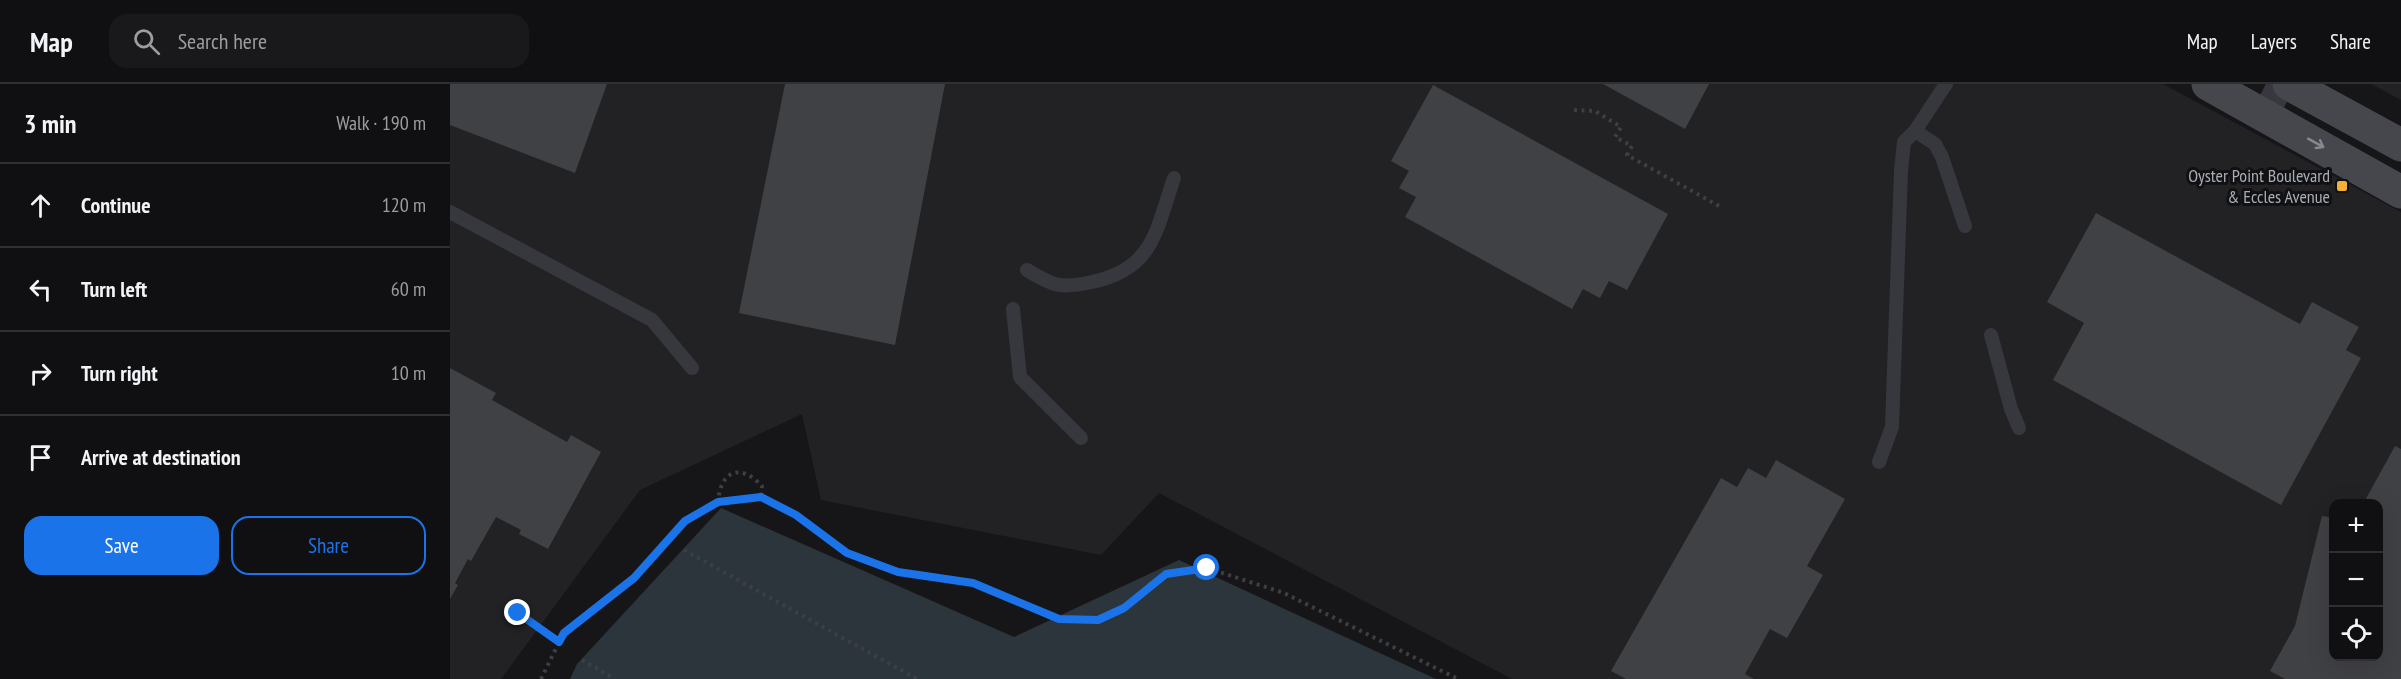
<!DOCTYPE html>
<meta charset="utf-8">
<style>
body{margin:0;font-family:"PT Sans Narrow",sans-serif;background:#19191b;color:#f1f3f6}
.controls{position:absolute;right:18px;bottom:18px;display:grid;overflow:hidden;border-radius:12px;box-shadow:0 6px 24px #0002}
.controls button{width:54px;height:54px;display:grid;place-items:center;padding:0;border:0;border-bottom:2px solid #303032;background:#101012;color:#f1f3f6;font:30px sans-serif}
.stop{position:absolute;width:18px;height:18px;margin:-14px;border:4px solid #1a73e8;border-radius:50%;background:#fff}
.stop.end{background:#1a73e8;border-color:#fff;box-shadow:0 2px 6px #0008}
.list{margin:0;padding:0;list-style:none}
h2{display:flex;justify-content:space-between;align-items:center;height:78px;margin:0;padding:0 24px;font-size:26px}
h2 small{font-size:20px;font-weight:400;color:#9c9d9f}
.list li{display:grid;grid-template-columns:39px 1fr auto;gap:18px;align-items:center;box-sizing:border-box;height:84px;padding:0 24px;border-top:2px solid #303032}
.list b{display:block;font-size:22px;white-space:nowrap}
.list em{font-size:20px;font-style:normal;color:#9c9d9f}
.actions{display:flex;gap:12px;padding:18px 24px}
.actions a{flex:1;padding:14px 0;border:2px solid #1a73e8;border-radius:18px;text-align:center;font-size:21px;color:#1a73e8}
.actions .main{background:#1a73e8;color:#fff}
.icon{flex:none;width:33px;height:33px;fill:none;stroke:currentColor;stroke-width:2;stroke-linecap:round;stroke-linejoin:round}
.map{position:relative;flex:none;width:1951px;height:595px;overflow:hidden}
header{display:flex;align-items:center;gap:36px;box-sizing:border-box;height:84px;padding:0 30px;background:#101012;border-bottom:2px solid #303032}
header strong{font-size:28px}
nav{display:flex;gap:33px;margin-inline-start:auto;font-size:21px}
.search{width:420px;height:54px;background:#19191b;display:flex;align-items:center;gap:15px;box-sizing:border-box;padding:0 21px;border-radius:18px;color:#9c9d9f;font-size:22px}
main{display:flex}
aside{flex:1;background:#101012}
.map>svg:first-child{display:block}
.built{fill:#222225;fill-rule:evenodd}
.water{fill:#2c353c}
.building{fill:#404145}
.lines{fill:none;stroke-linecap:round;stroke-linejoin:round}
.path{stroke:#3d3f44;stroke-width:4;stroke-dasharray:3 4.5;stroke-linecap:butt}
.lane{stroke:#37383d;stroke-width:14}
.street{stroke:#37383d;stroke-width:27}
.secondary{stroke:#45474d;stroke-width:33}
.oneway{stroke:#858993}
.route{stroke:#1a73e8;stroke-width:8}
.poi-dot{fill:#f2b134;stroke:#111113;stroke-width:2}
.labels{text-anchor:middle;stroke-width:6;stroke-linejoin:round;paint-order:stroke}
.poi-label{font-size:18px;fill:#a8adb8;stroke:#111113;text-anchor:end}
</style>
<header>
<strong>Map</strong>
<div class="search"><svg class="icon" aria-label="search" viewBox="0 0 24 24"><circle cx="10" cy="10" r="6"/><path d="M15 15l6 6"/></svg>Search here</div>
<nav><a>Map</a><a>Layers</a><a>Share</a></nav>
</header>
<main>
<aside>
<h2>3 min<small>Walk · 190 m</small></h2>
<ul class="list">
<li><svg class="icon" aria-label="ahead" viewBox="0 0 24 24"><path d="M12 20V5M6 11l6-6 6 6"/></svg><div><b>Continue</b></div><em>120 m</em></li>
<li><svg class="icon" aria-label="left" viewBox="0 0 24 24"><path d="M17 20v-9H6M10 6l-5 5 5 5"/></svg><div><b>Turn left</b></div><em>60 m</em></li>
<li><svg class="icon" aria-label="right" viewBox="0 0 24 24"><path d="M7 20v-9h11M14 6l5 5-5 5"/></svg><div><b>Turn right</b></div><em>10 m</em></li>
<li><svg class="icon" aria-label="arrive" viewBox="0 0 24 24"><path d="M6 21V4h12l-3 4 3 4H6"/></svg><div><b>Arrive at destination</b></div></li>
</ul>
<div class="actions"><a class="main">Save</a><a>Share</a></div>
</aside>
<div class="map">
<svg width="1951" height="595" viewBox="0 0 1951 595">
<rect width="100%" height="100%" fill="#161618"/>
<!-- built -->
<path class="built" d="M0,0H1713L1951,128V595H1062L709,409L651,471L371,416L352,330L190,406L51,595H0ZM1884,420H1928V572H1884Z
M1921,0H1951V16Z"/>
<!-- water -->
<path class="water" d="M271,424L564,553L729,476L986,595H120L127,580Z"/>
<!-- building -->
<path class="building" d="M0,0H157L125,89L0,41Z
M335,0H495L445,261L289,229Z
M1153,0H1259L1235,45Z
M983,1L1218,130L1177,206L1159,197L1150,214L1133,205L1122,225L955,133L966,113L949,104L959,87L941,77Z
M1646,129L1850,240L1862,218L1909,243L1896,266L1911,274L1831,421L1603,296L1634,239L1597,218Z
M0,284L46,309L42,316L117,358L121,351L151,368L98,465L69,450L71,446L46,433L21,477L18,475L5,499L8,501L0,515Z
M1945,362L1951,365V595H1835L1820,587L1845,542L1872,432L1884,434V572H1928V420H1913Z
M1326,376L1395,415L1357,482L1373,491L1337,554L1320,545L1295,590L1304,595H1176L1161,587L1271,394L1287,403L1298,384L1316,394Z"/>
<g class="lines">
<!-- path -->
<path class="path" d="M1124,26L1145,27L1171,43L1165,53L1182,62L1177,71L1269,122
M268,419C270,387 290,378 312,402L311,413
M234,466L467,595
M67,529L109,558
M132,576L165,595
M91,595L114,548L184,494L235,437L268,419L311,413L346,431L397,469L448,488L523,499L609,535L648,536L674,524L716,490L757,484L834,509L1008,595"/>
<!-- lane -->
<path class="lane" d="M1465,47L1485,60L1492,73L1515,142
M0,128L202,236L242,284
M577,186C603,202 611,205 642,198C704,185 706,146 724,94
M563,225L570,293L631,354
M1541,251L1561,325L1569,344
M1429,378L1442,343L1451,87L1454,58L1465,47L1496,0"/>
<!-- street -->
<path class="street" d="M1815,31L1831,0"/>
<!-- secondary -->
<path class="secondary" d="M1758,0L1951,108
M1839,0L1951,61"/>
</g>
<!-- one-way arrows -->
<defs><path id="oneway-shaft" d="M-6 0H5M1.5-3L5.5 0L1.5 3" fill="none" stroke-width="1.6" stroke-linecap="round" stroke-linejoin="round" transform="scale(1.5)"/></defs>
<use class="oneway" href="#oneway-shaft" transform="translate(1866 59) rotate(29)"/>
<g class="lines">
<!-- route -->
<path class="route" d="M68,529L109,558L114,549L184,494L235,437L268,418L311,413L346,431L397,469L448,488L523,499L609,535L648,536L674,524L716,490L757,484"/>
</g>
<!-- markers -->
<rect class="poi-dot" x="1886" y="96" width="12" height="12" rx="3"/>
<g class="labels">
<!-- poi labels -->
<g class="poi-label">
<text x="1880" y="98">Oyster Point Boulevard<tspan x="1880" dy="21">&amp; Eccles Avenue</tspan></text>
</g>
</g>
</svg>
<div class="controls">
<button>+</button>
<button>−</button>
<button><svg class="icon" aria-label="locate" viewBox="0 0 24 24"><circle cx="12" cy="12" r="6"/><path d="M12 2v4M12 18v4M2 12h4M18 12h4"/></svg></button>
</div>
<div class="stop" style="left:757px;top:484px"></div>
<div class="stop end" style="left:68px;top:529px"></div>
</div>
</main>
